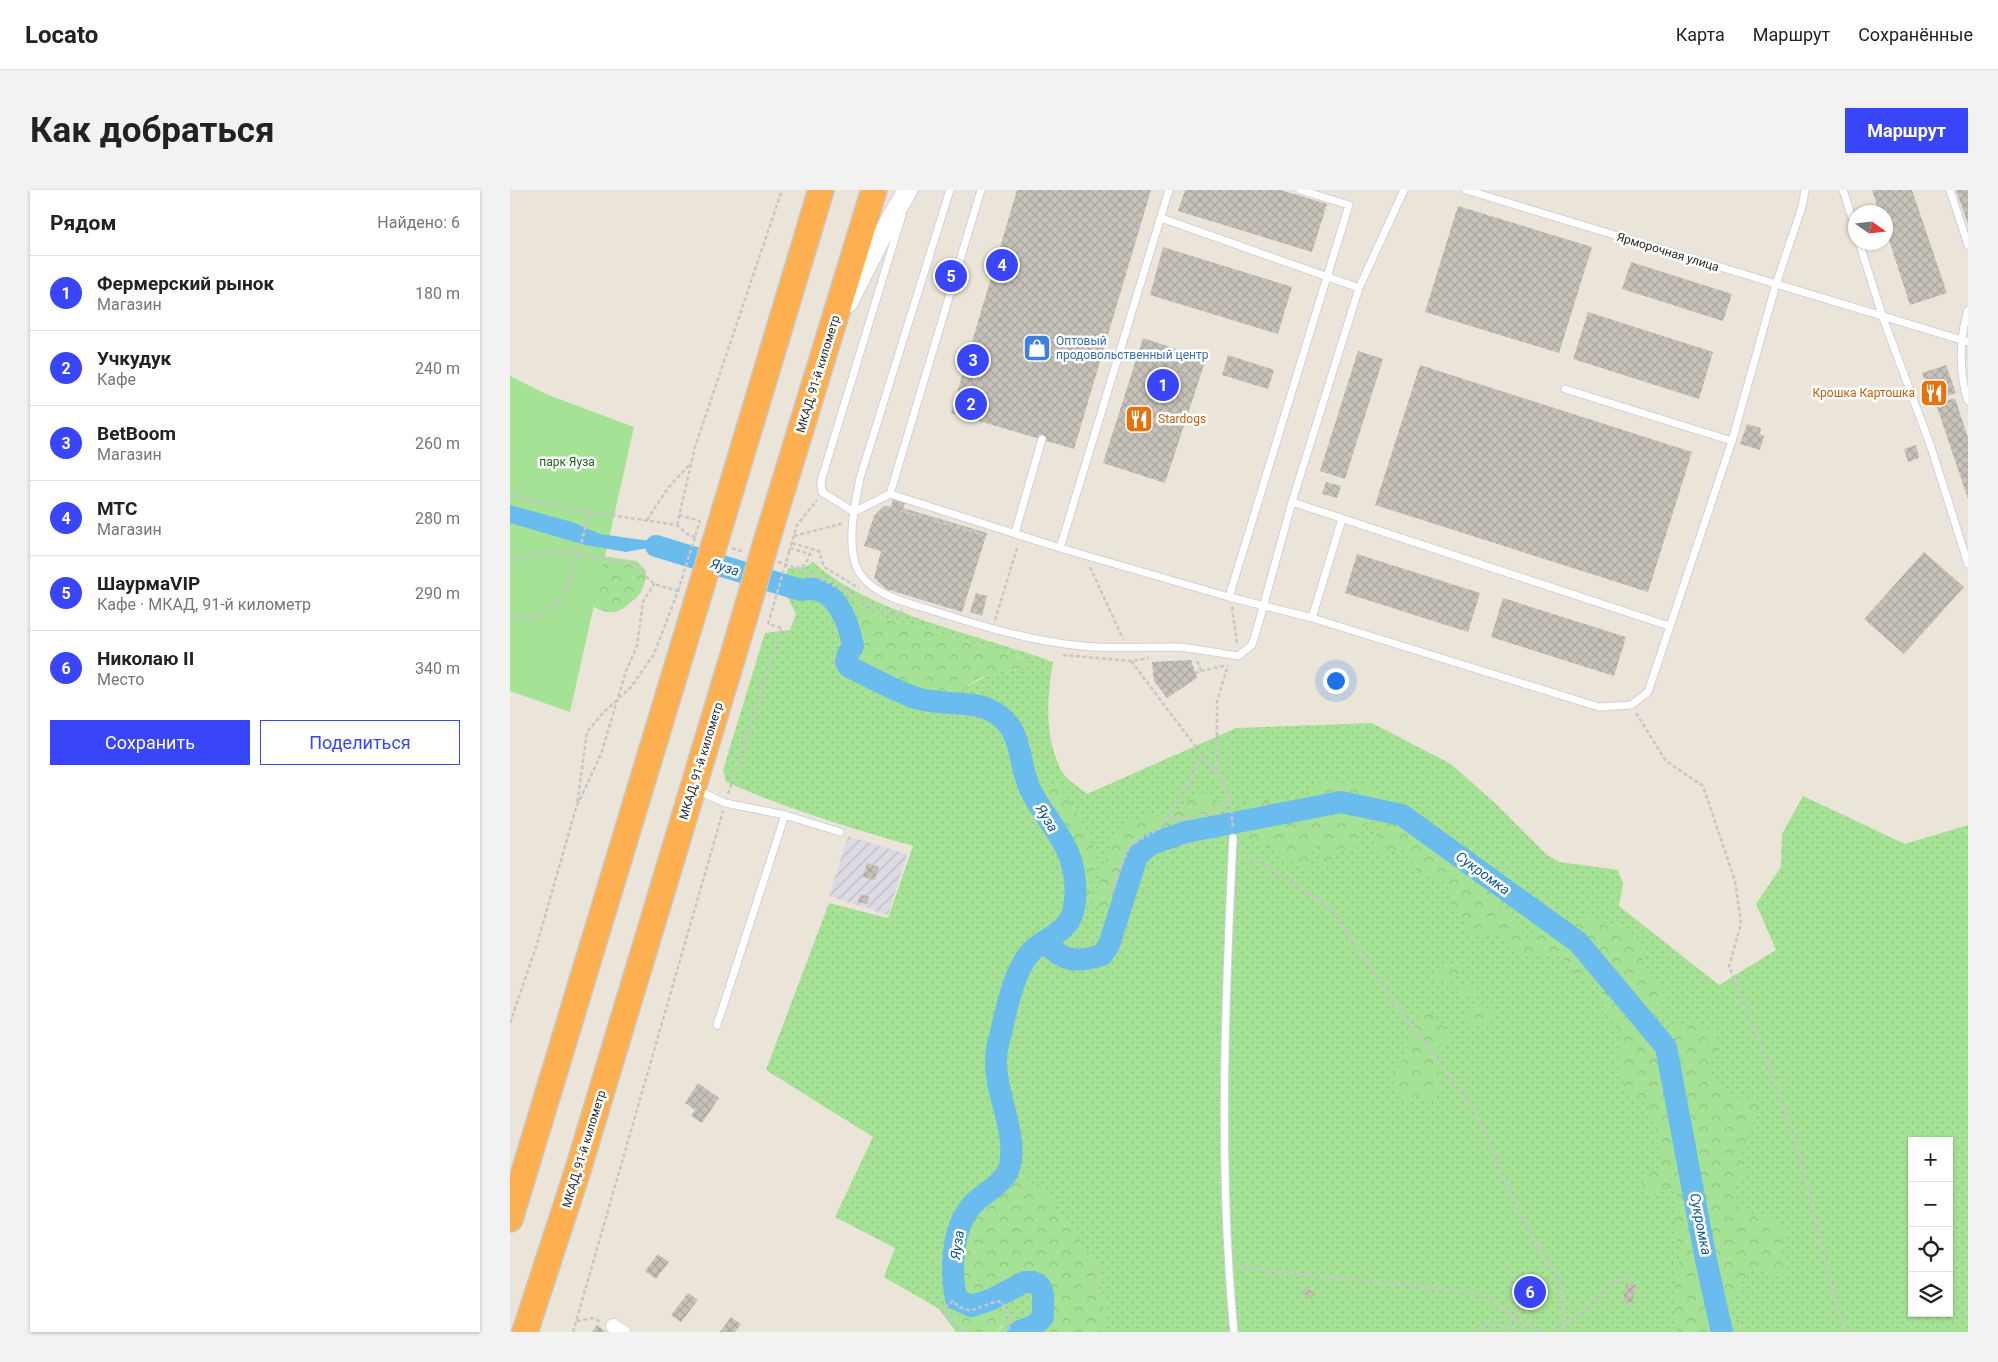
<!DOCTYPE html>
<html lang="ru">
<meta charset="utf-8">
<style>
body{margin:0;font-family:Roboto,sans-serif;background:#f2f2f2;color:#222}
.controls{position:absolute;right:15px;bottom:15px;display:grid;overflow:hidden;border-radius:0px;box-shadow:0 1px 4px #0004}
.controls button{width:45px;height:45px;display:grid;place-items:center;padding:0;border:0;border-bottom:1px solid #e0e0e0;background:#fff;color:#222;font:25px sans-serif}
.compass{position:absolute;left:1338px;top:15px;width:45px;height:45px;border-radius:50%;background:#fff;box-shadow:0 1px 4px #0004;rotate:104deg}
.you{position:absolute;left:825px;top:490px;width:18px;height:18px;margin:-12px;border:4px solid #fff;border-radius:50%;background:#1a73e8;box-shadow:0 0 0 8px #1a73e833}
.badge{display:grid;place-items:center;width:32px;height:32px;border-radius:50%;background:#3845f9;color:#fff;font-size:16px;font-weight:700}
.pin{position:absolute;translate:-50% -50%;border:2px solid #fff;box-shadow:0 1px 5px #0006}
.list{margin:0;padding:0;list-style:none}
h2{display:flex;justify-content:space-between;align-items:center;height:65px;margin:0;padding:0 20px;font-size:21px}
h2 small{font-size:16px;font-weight:400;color:#767676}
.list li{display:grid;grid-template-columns:32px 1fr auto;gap:15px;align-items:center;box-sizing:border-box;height:75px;padding:0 20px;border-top:1px solid #e0e0e0}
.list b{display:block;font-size:19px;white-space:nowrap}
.list p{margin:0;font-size:16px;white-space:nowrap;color:#767676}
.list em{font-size:16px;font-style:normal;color:#767676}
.actions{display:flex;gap:10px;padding:15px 20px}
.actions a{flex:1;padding:11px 0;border:1px solid #3845f9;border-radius:0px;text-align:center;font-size:18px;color:#3845f9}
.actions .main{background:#3845f9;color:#fff}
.icon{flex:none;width:28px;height:28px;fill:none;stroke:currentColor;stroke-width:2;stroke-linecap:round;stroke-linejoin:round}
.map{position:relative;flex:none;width:1458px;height:1142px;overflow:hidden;border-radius:0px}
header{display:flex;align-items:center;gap:30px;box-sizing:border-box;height:70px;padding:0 25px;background:#fff;border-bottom:1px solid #e0e0e0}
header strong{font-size:24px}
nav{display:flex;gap:28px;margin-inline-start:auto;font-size:18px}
.intro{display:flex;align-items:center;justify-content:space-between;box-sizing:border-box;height:120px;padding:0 30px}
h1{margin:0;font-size:35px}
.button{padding:12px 22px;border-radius:0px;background:#3845f9;color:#fff;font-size:18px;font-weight:700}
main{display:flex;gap:30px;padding:0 30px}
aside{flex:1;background:#fff;border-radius:0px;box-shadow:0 1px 4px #0004}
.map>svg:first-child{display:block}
.industrial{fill:url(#industrial-furrows)}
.grass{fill:url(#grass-dots);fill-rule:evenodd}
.forest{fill:url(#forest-crowns)}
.park{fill:#a6e295}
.water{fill:#6bbcee}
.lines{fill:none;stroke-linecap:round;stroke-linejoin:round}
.river{stroke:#6bbcee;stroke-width:22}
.building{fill:url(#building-cross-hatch)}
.lane-casing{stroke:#cfd0e1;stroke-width:9}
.street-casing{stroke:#cfd0e1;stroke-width:16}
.secondary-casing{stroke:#cfd0e1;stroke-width:21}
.highway-casing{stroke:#c7c7c7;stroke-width:28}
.path{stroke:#c7c7c7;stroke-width:2.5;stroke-dasharray:4 2.5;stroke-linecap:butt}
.lane{stroke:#fff;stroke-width:7}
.street{stroke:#fff;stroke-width:14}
.secondary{stroke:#fff;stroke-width:19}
.highway{stroke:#feb051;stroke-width:25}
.highway-bridge-casing{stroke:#c7c7c7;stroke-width:28;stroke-linecap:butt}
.path-bridge{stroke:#c7c7c7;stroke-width:2.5;stroke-dasharray:4 2.5;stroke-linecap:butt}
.highway-bridge{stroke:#feb051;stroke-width:25}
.labels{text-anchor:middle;stroke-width:5;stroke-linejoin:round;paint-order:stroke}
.street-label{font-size:12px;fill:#282828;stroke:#fff}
.shop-label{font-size:12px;fill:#366cbe;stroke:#fff;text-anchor:start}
.food-label{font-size:12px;fill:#c56008;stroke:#fff;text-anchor:end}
.park-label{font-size:12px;fill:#206419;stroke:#fff}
.water-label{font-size:14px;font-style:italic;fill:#0d5797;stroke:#fff}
</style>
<header>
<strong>Locato</strong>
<nav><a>Карта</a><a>Маршрут</a><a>Сохранённые</a></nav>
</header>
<div class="intro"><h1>Как добраться</h1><a class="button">Маршрут</a></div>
<main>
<aside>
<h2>Рядом<small>Найдено: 6</small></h2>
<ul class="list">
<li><span class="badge">1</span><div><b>Фермерский рынок</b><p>Магазин</p></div><em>180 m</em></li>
<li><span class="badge">2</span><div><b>Учкудук</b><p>Кафе</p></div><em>240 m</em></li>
<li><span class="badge">3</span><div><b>BetBoom</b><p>Магазин</p></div><em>260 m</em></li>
<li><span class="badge">4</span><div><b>МТС</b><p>Магазин</p></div><em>280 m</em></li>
<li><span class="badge">5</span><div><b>ШаурмаVIP</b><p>Кафе · МКАД, 91-й километр</p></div><em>290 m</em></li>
<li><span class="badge">6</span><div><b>Николаю II</b><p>Место</p></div><em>340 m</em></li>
</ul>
<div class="actions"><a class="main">Сохранить</a><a>Поделиться</a></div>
</aside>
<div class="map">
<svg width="1458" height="1142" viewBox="0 0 1458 1142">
<defs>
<pattern id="industrial-furrows" width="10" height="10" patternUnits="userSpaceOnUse" patternTransform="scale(1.25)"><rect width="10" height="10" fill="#dedae3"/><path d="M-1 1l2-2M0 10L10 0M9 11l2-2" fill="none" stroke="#bebbc3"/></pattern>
<pattern id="grass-dots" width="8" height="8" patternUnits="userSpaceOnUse" patternTransform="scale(1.25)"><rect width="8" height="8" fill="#a6e295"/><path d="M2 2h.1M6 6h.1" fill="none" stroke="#8fc280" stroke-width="1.8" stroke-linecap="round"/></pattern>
<pattern id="forest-crowns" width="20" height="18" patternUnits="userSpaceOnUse" patternTransform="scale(1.25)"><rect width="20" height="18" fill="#a6e295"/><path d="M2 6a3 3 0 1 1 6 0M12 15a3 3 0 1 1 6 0" fill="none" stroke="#8fc280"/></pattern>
<pattern id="building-cross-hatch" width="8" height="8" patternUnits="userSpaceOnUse" patternTransform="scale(1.25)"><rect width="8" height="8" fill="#c6c2b9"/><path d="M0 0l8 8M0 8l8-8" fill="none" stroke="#aaa79f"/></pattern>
</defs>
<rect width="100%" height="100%" fill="#ebe5d9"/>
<!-- industrial -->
<path class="industrial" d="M338,646L397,664L378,725L319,706Z"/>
<!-- grass -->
<path class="grass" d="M303,372C360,424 470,445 543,472C537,509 534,545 551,580C555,589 569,597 577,604L726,538L862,533L941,574L986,614L1037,665L1050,672L1108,680L1113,694L1109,716L1209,795L1266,760L1246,714L1271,677L1272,644L1293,606L1395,654L1458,635V1142H592L594,1116L587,1071L574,1056L456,1032L451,1061V1106H477L514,1086L529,1087L537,1096L539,1117L535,1133L523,1142H486L493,1137L486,1115C472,1125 460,1124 444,1118L443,1126L456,1142H446L429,1119L374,1087L385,1058L325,1027L363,947L256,880L319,713L378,728L403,656C340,638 277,619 216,592L213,580L255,443L280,440L286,424L278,408L270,404L278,378L296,377ZM351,416L373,429L404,435L505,466L515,467L506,480L482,483L456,497L352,470L355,449L349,437L347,418ZM1402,951H1439V1123H1402Z"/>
<!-- forest -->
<path class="forest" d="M0,340L83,365L127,371L136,381C136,394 132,405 120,413C116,417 110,421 104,422C76,426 19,360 0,340Z
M351,416L373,429L404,435L505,466L515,467L519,476C492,485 468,479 449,506C418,503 373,496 352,470L355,449L349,437L347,418Z
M813,589L859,597L874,615L906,620L912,625V648L923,659L948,660L952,683L986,680L1000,687L999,703L990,715L1020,753L1028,730C1038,728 1043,732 1052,733C1066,734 1069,723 1091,729L1095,736L1111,737L1134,757L1131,780L1153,802L1141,838L1153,843L1182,832L1205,842L1210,858L1199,877C1207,903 1221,907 1245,911L1248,919L1230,968L1235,982L1219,997L1228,1010L1226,1017L1240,1025H1257L1276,1039L1268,1061L1277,1075L1274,1082L1268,1087L1245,1078L1238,1081L1218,1120L1229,1131L1228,1142H1167L1163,1109L1170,1065L1164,1032L1168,1006L1156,996L1145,1006L1133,997V988L1148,979C1154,957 1143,930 1135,909L1121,907C1118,902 1113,895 1112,889C1108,862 1120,841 1093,824V807L1086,791L1064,782L1050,763C1020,764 1008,771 989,744L973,748L959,743L933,688L910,686L895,658L867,665L863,657L870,634L864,628L852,637L847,659L825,660L820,675L813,677L806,655H798L801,677L793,680L771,663L729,646L728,622L733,609L785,610Z
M548,595L569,626L587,665L577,717L569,716V675L557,644L528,600Z
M688,603H700L711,617L709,629C684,633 640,637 624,660C612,677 607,702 600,722L584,714C594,682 593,640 630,628C641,624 653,626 664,622C672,618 678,608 688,603Z
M937,773L947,775L950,783L948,786L932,790L924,788L926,779Z
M957,795L965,797L963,804L955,808L947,805L949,797Z
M971,814L987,818L986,822L973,833H962L955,827V823Z
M914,822C926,825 938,838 939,851L920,862C928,876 934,890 928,907L920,909L906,904L900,909L894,908L880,887L882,879L891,876L907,828Z
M509,991L530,995L574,1056L587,1071L594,1116L592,1142H523L535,1133L539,1117L537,1096L529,1087C524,1086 518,1085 513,1086C488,1092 483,1112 451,1106C450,1089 448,1047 457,1032C465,1018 494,998 509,991Z
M486,1114C494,1118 495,1126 495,1133L486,1142H456L443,1126L441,1120L444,1118C460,1124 472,1125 486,1114Z"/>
<!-- park -->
<path class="park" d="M0,186L36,204L124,237L60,522L0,501Z"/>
<!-- water -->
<path class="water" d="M0,315L62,332L90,344L155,353L163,358L176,361L172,373L163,367H153L138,358L116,362L75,355L0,333Z"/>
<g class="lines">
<!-- river -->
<path class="river" d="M146,356L291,400C324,392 338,429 343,456L338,464L336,472L339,477C361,487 383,500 406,508C427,515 460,511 478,519C516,537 506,569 520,599C529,618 544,635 554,654C565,673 569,704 562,725C555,744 532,749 520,763C502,783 495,828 488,854C478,894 508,935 500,975C496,993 476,1001 464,1013C442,1035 440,1080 446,1109L461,1116L480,1110L515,1092H523L530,1096L533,1104V1127L525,1135L508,1142
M535,753C555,772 566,773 592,765L599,755L627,666L641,654L676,642L831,612L892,625L1068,752L1156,857L1196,1070L1212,1142"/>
</g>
<!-- building -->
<path class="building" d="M507,0H641L564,259L441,223Z
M675,0H771L817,14L802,62L668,21Z
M1362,0H1402L1437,103L1400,115L1376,41V22H1369Z
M1446,0H1458V34Z
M948,16L1082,57L1049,163L915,122Z
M653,57L782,97L768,144L640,105Z
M1121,72L1222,104L1213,131L1112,99Z
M1078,122L1203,162L1189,209L1063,169Z
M633,148L696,169L655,293L593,273Z
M848,161L873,169L835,289L810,281Z
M718,165L764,180L758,199L712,185Z
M910,175L1182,262L1138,402L865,315Z
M1436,175L1446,203L1422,211L1412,183Z
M1445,208L1458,248V309L1426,214Z
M1237,234L1251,238L1250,244L1254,246L1250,260L1230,254Z
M1406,255L1409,268L1398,272L1394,259Z
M816,292L831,296L827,308L812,304Z
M383,309L395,313L393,318L477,343L452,422L376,399L364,388L371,361L354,356L364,326L374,316L381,317Z
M1414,362L1454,397L1394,464L1354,429Z
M847,364L970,403L958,442L835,403Z
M466,403L477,406L472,426L460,422Z
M993,408L1116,447L1104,486L981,447Z
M681,470L687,488L657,508L644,491L642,472Z
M357,673L369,677L365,690L353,687Z
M351,704L359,707L357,714L348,712Z
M188,893L209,908L192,933L181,926L185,920L175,913Z
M148,1064L159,1072L146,1089L135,1081Z
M1116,1093L1126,1095L1122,1113L1113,1112Z
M795,1097L805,1104L801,1109L792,1102Z
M178,1103L188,1110L171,1132L161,1125Z
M221,1127L231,1134L225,1142H210Z
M87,1135L96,1142H82Z"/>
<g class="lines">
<!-- lane casing -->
<g class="lane-casing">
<path id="lane" d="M440,0L350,288C345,313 334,362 351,385C366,406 398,413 421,420C471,436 520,451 573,456C603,459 634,457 664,457C686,458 707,463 728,466L742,455L747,439L782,312L849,98L894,0
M956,0L1458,152
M1333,0L1346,40
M1440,0L1458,55
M651,28L849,98
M1349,52L1373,128L1421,257L1458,374
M1458,120C1449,148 1449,184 1458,211
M1055,199L1222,251
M380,304L550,358L719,407L802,428L1089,517L1121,515L1138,502L1222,251L1266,94L1292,17L1295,0
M782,312L1159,436
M344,322L380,304L471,0
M344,322L312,302L311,291L392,25
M505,343L532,249
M550,358L659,0
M719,407L839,15L790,0
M802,428L832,329
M187,600L215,613L275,625L330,642
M723,648C715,812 708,978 724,1142
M207,835L275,625"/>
</g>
<!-- street casing -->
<g class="street-casing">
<path id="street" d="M103,1136L113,1142"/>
</g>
<!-- secondary casing -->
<g class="secondary-casing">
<path id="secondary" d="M338,113L380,30L398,0"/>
</g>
<!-- highway casing -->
<g class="highway-casing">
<path id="highway" d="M209,339L311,0
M256,353L364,0
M0,1029L186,414
M15,1142L67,983L234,429"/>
</g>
<!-- path -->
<path class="path" d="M0,304L53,318L167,335L177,344L188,348
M377,317L477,346
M169,325L190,331
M137,330L158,298L181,273
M167,335L185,257L272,0
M284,346L334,333
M282,353L309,361L314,377L349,398
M222,358L234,362
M280,358L300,364L295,375L288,377
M279,362L287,335L307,310
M0,371L28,363H69L124,375L144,394L168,401L144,464L121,497L92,524L77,542L67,615
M268,372C306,383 340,405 375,424L385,426L392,420
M580,377L613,449
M722,417L727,454
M0,427L26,428L52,407L69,363L79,322
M485,430L508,355
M553,465L621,471L639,468
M621,471L720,602L723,639
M691,481L717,475
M685,483L691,481L686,468
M1126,523L1156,571L1193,596L1225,691L1231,734L1219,776L1249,849L1288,957L1329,1125L1337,1142
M707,585V511L718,475
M218,604L272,438L258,434
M658,627L672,629L704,622L721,606
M731,666L756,676L810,710L824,723L882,809L959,912L976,943L998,999L1031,1062L1051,1091L1053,1142
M600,704L620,655L649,639L658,627L681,590L692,566
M0,833L27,754L66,618L91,564L116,481L127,456L133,412L144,394
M727,1077L968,1103L1010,1132L1033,1142
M1006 1102a14 14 0 1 1 28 0a14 14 0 1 1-28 0Z
M67,1131L82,1128L92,1132
M1052,1137L1091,1108L1110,1089L1121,1086
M996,1139L1016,1108
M63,1142L213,621
M453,1142L434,1122V1118L443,1111C462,1132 475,1109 492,1112L502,1132L496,1142
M963,1142C974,1133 988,1131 999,1142"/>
<!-- lane -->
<use href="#lane" class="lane"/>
<!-- street -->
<use href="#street" class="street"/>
<!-- secondary -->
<use href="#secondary" class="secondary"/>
<!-- highway -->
<use href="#highway" class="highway"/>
<!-- highway-bridge casing -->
<g class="highway-bridge-casing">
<path id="highway-bridge" d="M186,414L209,339
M234,429L256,353"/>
</g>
<!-- path-bridge -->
<path class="path-bridge" d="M168,401L190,331
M258,434L279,362"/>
<!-- highway-bridge -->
<use href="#highway-bridge" class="highway-bridge"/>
</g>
<!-- icons -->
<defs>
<g id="shop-square" transform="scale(1.4375)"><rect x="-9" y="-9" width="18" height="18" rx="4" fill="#3f7fe0" stroke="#fff"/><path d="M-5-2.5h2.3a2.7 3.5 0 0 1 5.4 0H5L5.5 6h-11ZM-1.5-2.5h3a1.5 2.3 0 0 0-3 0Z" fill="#fff"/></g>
<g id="restaurant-square" transform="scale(1.4375)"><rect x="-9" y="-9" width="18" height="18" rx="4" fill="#e8710a" stroke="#fff"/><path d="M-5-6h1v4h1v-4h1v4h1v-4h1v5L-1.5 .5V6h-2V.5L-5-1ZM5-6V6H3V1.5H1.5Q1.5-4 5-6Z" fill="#fff"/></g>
</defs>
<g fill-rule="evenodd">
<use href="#shop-square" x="527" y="158"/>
<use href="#restaurant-square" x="1424" y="203"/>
<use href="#restaurant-square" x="629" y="229"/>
</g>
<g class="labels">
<!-- street labels -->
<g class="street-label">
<text transform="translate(1158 62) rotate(17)" y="4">Ярморочная улица</text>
<text transform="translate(308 184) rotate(-73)" y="4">МКАД, 91-й километр</text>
<text transform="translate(191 571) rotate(-73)" y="4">МКАД, 91-й километр</text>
<text transform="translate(74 959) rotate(-73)" y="4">МКАД, 91-й километр</text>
</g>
<!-- shop labels -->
<g class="shop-label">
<text x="546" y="155">Оптовый<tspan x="546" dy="14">продовольственный центр</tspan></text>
</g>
<!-- food labels -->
<g class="food-label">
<text x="1405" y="207">Крошка Картошка</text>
<text x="648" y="233" text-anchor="start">Stardogs</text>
</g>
<!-- park labels -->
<g class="park-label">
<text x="57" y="276">парк Яуза</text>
</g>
<!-- water labels -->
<g class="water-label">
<text transform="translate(215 377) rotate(17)" y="5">Яуза</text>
<text transform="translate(537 628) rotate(59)" y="5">Яуза</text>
<text transform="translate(973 683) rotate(36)" y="5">Сукромка</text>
<text transform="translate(1191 1034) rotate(79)" y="5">Сукромка</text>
<text transform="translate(447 1055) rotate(-82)" y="5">Яуза</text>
</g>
</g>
</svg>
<div class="controls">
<button>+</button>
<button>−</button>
<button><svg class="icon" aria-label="locate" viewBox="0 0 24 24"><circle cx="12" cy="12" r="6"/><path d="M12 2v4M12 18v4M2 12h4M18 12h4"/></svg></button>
<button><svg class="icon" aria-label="layers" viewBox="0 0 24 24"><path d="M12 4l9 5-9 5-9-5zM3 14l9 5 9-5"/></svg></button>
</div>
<svg class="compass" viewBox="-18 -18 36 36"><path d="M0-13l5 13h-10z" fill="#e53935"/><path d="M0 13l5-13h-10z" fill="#767676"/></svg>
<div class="you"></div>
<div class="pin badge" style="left:653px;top:195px">1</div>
<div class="pin badge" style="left:461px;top:214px">2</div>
<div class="pin badge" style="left:463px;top:170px">3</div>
<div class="pin badge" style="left:492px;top:75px">4</div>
<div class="pin badge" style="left:441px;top:86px">5</div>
<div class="pin badge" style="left:1020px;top:1102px">6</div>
</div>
</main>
